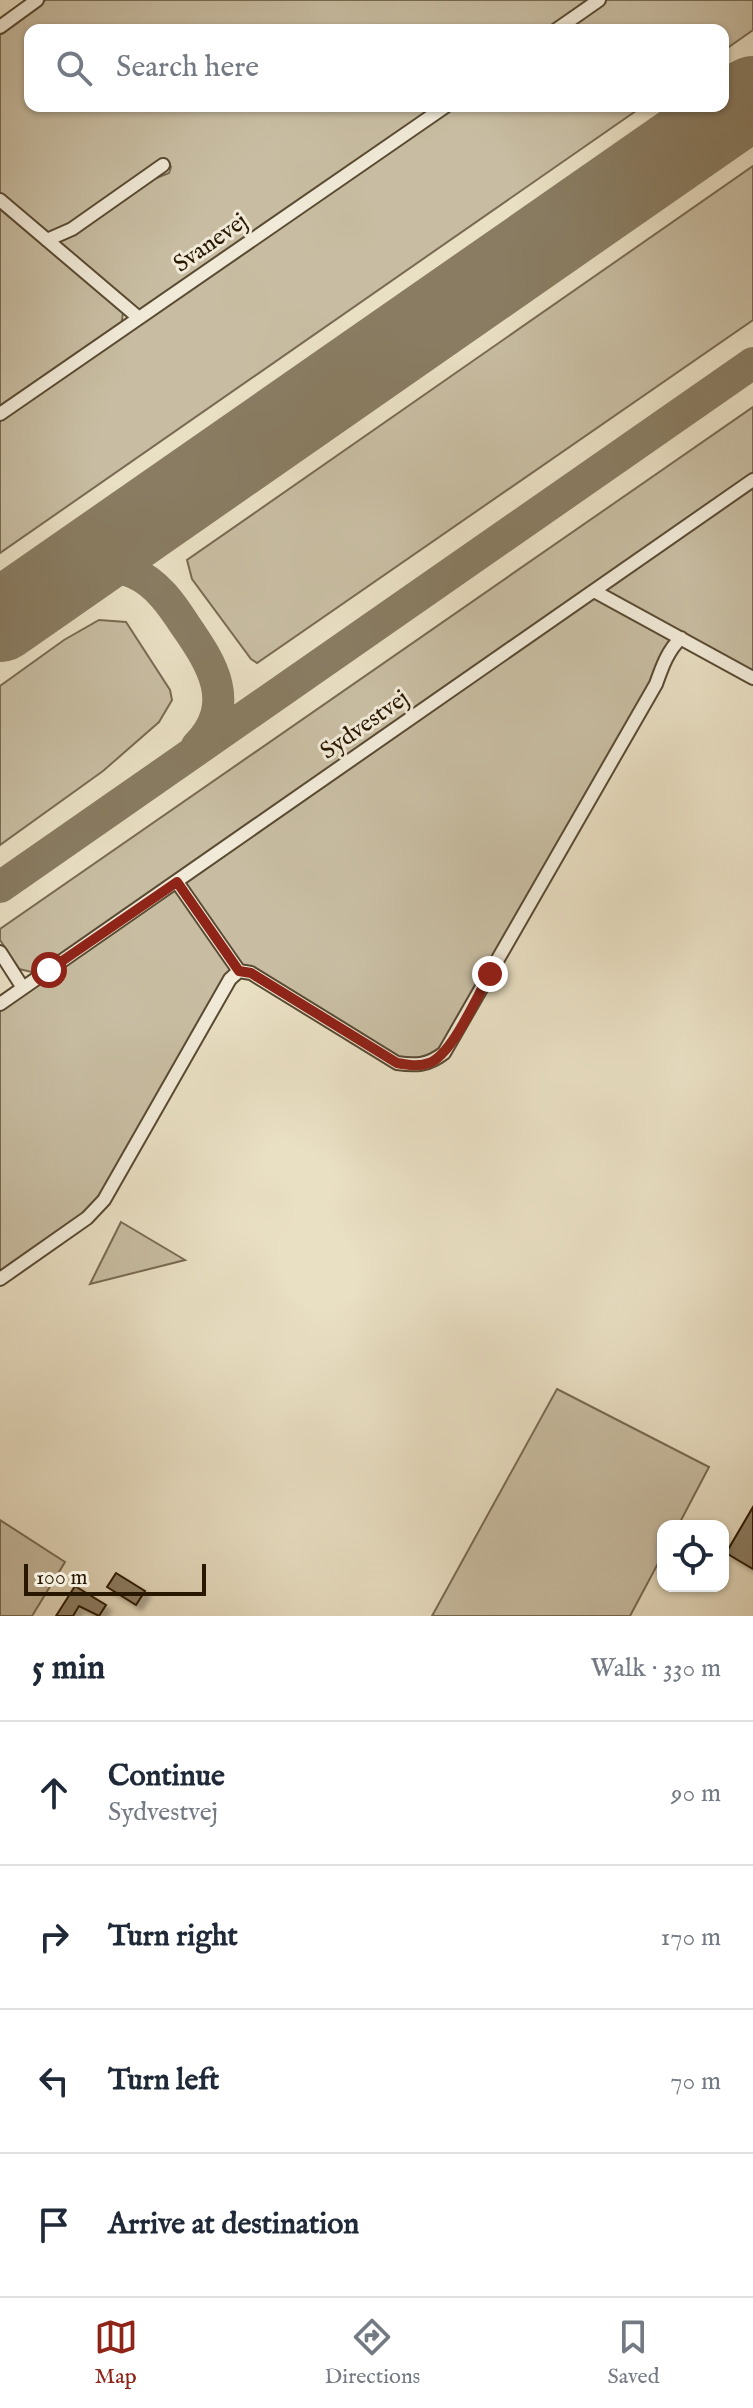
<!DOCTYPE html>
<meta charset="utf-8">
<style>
body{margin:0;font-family:"IM FELL English",serif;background:#f6f6f7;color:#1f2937}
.controls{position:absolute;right:24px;bottom:24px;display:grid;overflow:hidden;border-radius:16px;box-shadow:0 2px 6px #0004}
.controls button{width:72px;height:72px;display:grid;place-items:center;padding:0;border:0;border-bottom:2px solid #e0e1e3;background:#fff;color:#1f2937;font:40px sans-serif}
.scale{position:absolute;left:24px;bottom:20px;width:182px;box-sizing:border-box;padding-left:8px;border:4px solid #291801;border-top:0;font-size:22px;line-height:28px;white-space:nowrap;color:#291801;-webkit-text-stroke:6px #f1ead8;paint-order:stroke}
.stop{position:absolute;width:24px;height:24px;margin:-18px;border:6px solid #8f2418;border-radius:50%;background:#fff}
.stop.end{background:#8f2418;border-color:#fff;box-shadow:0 2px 8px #0008}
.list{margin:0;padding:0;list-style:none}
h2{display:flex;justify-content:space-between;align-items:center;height:104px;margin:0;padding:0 32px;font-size:34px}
h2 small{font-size:26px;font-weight:400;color:#747a83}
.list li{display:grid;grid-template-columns:52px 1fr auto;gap:24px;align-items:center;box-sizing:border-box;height:144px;padding:0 32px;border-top:2px solid #e0e1e3}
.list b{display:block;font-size:30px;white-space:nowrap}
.list p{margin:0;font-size:26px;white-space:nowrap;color:#747a83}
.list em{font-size:26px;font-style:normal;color:#747a83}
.icon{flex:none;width:44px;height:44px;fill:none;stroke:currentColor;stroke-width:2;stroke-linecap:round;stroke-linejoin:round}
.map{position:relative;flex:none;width:753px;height:1616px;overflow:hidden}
.search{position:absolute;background:#fff;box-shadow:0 2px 6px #0004;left:24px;right:24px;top:24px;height:88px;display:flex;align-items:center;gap:20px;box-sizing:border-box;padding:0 28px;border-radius:16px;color:#747a83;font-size:30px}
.sheet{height:680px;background:#fff}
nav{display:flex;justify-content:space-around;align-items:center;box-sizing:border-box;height:112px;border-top:2px solid #e0e1e3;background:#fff;font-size:22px;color:#747a83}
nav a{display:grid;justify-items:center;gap:4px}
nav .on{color:#8f2418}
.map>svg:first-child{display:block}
.green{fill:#c8bda2;stroke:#786a52;stroke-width:2}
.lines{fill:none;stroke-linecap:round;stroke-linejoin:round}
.taxiway{stroke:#897c62;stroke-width:32}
.runway{stroke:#897c62;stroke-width:82}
.building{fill:#8d7f66;stroke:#291801;stroke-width:2;filter:url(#shadow)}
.minor-casing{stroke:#594a32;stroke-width:16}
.minor{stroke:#f1ead8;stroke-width:12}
.route{stroke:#8f2418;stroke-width:10}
.labels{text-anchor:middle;stroke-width:6;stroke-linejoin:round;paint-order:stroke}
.street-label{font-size:24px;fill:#291801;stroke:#f1ead8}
</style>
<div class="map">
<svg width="753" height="1616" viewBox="0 0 753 1616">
<defs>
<filter id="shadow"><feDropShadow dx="5.5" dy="5.5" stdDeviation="2" flood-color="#0004"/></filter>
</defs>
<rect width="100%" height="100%" fill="#e9dfc3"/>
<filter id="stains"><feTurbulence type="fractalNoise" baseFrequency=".0025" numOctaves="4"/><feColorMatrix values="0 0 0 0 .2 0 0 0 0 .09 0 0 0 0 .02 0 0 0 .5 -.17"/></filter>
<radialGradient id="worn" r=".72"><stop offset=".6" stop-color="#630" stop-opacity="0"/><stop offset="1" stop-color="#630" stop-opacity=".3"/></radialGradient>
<!-- green -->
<path class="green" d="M46,0H593L549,30H30V106H439L142,311H136L58,243L154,179L169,173L171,167L168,161L163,160L70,227L52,234L44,233L0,196V32Z
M603,0H753V30L723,51V30H559Z
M450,106H643L0,553V419Z
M753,166V320L257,663L251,659L192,579L187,560Z
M0,204L120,306L123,313L121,327L0,410Z
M753,407V473L36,973L19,969L0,940V929Z
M753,487V674L605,593V590Z
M595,595L674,638L650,685L442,1051L433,1059L399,1060L242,967L185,884Z
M99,620L126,622L170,690L172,700L159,722L103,771L0,845V686L64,640Z
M177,888L233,970L97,1203L0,1275V1011Z
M121,1222L185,1260L90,1284Z
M557,1389L709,1467L678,1526H663V1554L630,1616H432Z
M0,1520L65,1562L32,1616H0Z"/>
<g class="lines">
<!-- taxiway -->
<path class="taxiway" d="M74,569C95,568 114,564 134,573C157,583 172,605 185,625C212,664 238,704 197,746
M0,887L753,363"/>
<!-- runway -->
<path class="runway" d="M0,621L753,97"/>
</g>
<!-- building -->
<path class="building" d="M753,1507V1569L726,1553Z
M116,1573L145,1591L136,1605L107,1587Z
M75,1586L106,1605L99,1616L79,1606L73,1616H56Z"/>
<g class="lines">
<!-- minor casing -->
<g class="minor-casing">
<path id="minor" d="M0,27L37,0
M556,30L599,0
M0,200L139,318
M47,240L72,229L163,165
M0,414L446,106
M594,591L753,678
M0,952L23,988
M239,971L251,973L397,1063C417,1066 428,1065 444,1053L656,684C662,667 668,650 681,638
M0,1004L753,480
M0,1279L87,1218L104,1200L230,979L239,971L177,882"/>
</g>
<!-- minor -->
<use href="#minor" class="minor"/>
</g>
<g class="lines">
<!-- route -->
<path class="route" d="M49,970L177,882L239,971L251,973L397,1063C408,1065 419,1067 429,1063C452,1055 477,996 490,974"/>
</g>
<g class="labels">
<!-- street labels -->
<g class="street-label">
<text transform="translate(210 242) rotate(-35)" y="8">Svanevej</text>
<text transform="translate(364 724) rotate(-35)" y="8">Sydvestvej</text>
</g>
</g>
<rect width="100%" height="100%" filter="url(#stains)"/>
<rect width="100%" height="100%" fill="url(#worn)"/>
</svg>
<div class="controls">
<button><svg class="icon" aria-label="locate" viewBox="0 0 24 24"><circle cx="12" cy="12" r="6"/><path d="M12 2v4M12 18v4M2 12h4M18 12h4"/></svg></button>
</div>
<div class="scale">100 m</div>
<div class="stop" style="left:49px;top:970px"></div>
<div class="stop end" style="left:490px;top:974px"></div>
<div class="search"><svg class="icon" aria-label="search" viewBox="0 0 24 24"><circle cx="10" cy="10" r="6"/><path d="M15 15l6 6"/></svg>Search here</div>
</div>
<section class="sheet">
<h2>5 min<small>Walk · 330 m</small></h2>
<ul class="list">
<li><svg class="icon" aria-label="ahead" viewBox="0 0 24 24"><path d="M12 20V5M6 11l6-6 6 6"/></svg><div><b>Continue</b><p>Sydvestvej</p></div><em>90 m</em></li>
<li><svg class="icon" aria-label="right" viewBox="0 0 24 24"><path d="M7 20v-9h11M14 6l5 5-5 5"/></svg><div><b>Turn right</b></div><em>170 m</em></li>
<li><svg class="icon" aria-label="left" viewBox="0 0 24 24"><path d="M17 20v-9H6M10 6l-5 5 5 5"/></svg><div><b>Turn left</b></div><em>70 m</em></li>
<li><svg class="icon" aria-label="arrive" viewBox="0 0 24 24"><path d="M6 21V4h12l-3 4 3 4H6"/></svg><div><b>Arrive at destination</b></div></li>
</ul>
</section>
<nav>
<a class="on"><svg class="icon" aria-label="map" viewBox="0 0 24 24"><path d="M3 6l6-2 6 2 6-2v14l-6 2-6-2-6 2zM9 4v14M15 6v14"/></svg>Map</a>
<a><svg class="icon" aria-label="directions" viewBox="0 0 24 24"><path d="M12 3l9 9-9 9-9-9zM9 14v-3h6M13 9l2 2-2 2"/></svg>Directions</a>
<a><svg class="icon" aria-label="saved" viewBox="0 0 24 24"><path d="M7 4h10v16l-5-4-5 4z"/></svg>Saved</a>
</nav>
